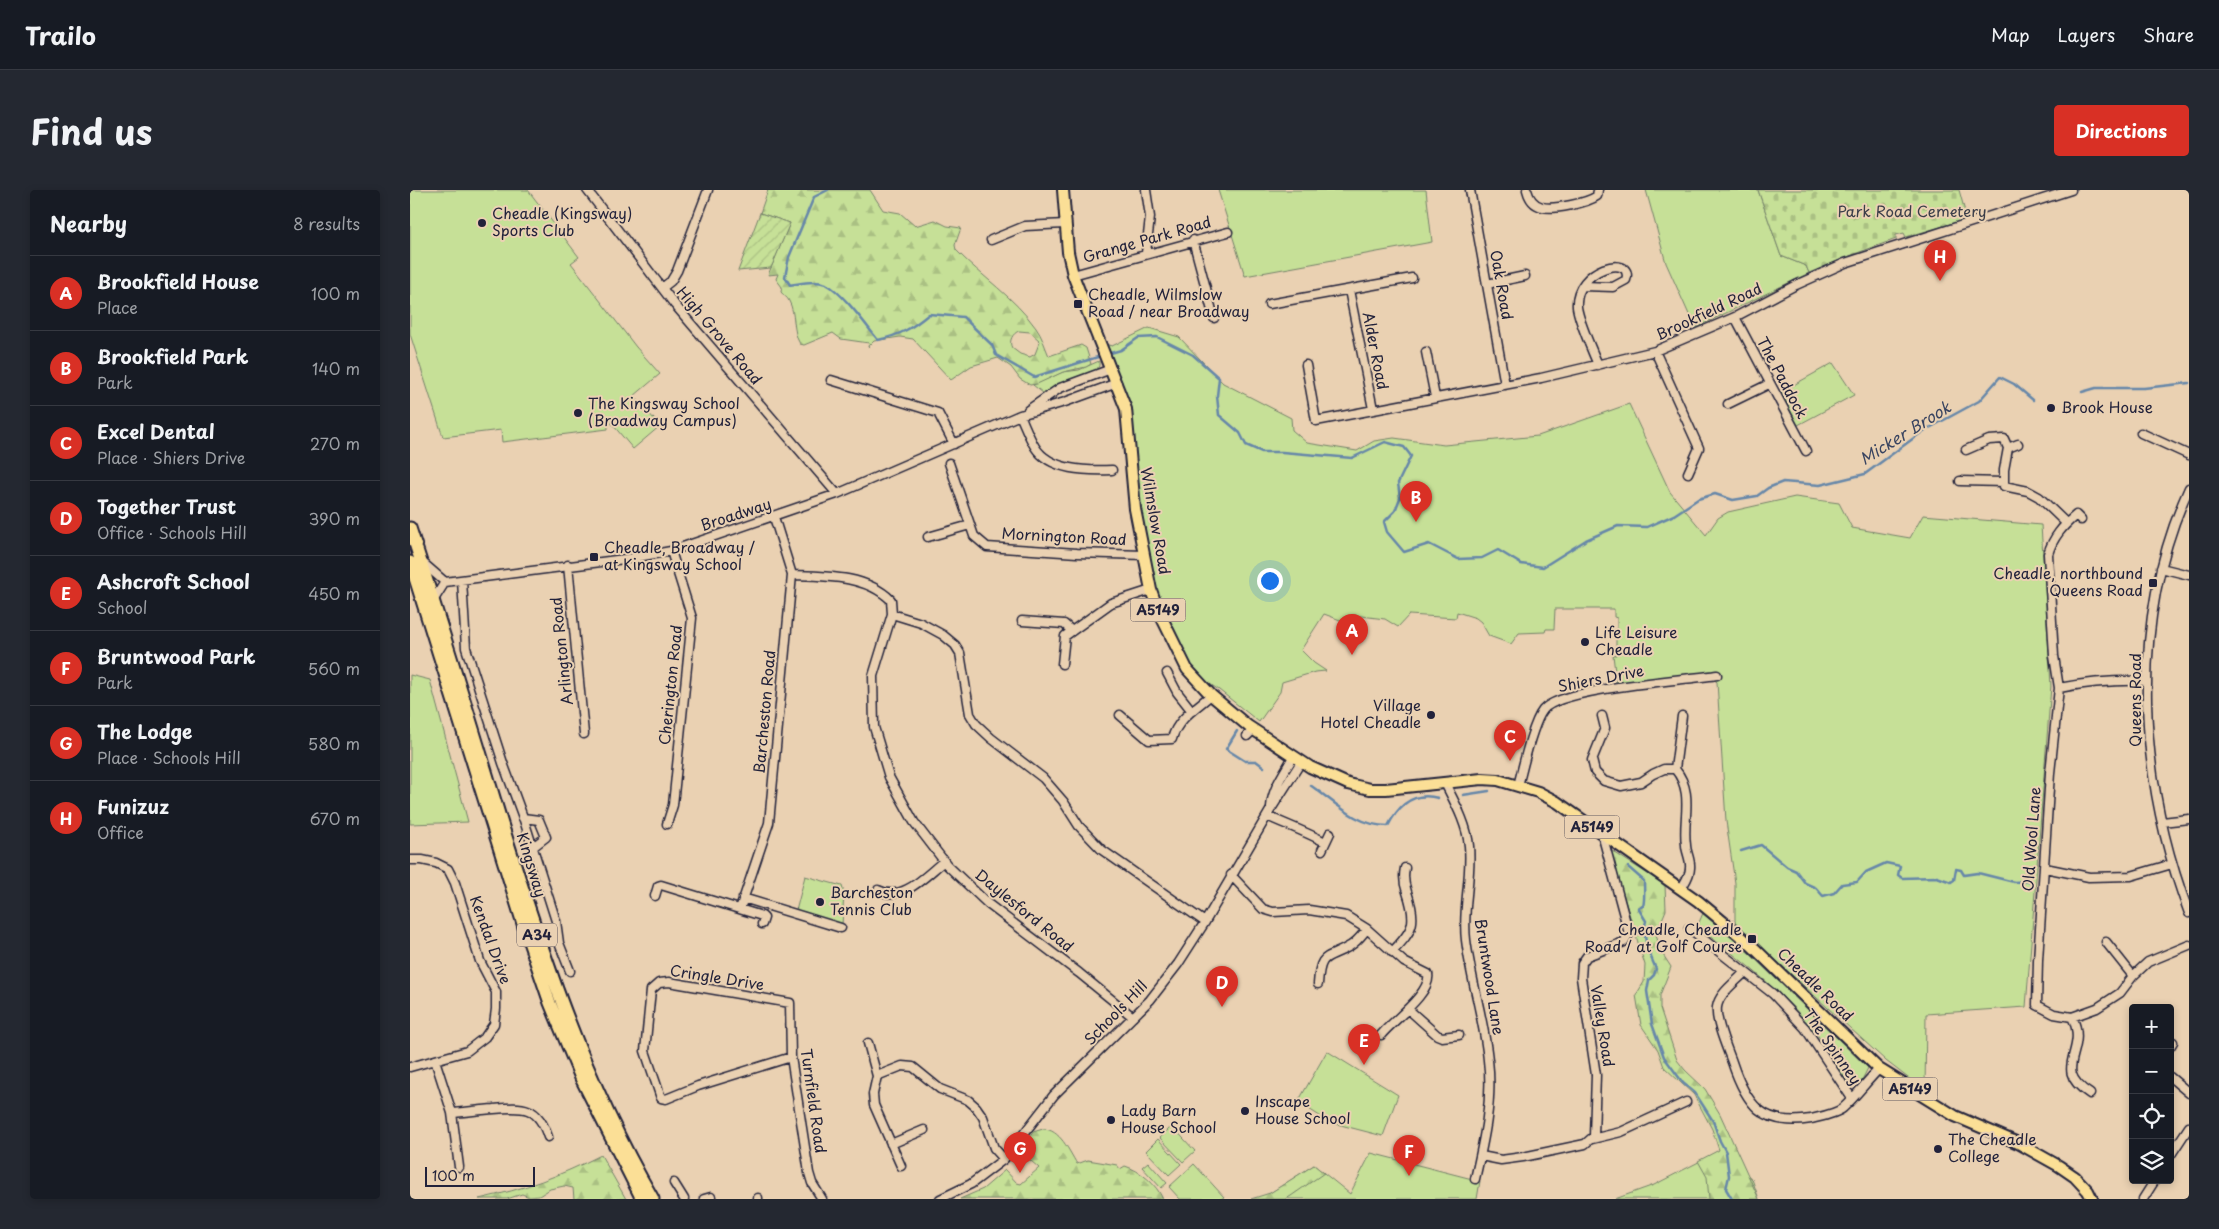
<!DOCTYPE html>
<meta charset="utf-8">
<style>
body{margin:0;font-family:"Playpen Sans",sans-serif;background:#242831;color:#f1f3f6}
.controls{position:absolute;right:15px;bottom:15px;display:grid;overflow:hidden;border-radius:5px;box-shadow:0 2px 8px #0003}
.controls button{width:45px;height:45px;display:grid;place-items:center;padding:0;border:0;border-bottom:1px solid #363941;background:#171b24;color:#f1f3f6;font:25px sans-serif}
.scale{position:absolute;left:15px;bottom:12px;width:110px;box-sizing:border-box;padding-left:5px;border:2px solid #22223b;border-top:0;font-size:14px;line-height:18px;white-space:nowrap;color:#22223b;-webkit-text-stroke:4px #ead1b2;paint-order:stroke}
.you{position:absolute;left:859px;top:390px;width:18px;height:18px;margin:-12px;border:4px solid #fff;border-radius:50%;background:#1a73e8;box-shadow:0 0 0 8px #1a73e833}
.badge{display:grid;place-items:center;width:32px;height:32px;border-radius:50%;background:#d93025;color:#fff;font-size:16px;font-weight:700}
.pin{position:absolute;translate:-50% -41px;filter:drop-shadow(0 1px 2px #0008)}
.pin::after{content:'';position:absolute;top:26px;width:18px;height:15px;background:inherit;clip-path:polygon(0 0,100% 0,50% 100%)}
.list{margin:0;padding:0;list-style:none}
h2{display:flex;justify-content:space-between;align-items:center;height:65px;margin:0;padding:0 20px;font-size:21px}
h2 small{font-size:16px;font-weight:400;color:#9ea1a6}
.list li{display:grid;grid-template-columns:32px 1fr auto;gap:15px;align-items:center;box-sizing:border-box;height:75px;padding:0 20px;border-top:1px solid #363941}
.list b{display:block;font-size:19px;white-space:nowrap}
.list p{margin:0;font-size:16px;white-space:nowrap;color:#9ea1a6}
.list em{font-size:16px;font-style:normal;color:#9ea1a6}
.icon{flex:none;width:28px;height:28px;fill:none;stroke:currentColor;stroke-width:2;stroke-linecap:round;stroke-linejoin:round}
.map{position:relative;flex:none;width:1779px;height:1009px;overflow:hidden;border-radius:5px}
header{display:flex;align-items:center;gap:30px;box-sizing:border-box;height:70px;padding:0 25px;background:#171b24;border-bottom:1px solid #363941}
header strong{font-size:24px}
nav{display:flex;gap:28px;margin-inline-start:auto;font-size:18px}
.intro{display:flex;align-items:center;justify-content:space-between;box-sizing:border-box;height:120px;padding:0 30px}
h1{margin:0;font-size:35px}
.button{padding:12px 22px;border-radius:5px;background:#d93025;color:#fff;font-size:18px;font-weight:700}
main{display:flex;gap:30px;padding:0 30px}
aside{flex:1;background:#171b24;border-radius:5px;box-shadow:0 2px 8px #0003}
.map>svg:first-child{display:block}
.green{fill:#c6e097;stroke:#748169}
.forest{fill:url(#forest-firs);stroke:#748169;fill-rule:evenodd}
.cemetery{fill:url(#cemetery-stones);stroke:#748169}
.garden{fill:url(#garden-furrows);stroke:#748169}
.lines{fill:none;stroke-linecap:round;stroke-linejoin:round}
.stream{stroke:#6687a9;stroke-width:2.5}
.minor-casing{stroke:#22223b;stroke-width:11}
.major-casing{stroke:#22223b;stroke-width:14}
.highway-casing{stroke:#22223b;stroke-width:15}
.minor{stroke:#ead1b2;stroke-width:8}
.major{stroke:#fbdf96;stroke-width:10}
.highway{stroke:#fbdf96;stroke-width:11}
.poi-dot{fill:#22223b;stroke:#ead1b2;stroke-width:2}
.labels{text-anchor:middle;stroke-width:4;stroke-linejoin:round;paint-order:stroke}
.shield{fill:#ead1b2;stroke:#5e565f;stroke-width:1}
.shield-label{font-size:14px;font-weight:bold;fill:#22223b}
.park-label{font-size:15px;fill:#3b3e49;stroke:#ead1b2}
.poi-label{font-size:15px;fill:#22223b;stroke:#ead1b2;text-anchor:start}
.street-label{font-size:15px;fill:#22223b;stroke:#ead1b2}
.water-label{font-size:16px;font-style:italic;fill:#394460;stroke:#ead1b2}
</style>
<header>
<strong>Trailo</strong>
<nav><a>Map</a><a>Layers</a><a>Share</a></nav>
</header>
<div class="intro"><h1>Find us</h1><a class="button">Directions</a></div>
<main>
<aside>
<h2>Nearby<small>8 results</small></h2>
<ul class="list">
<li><span class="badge">A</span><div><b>Brookfield House</b><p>Place</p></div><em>100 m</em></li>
<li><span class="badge">B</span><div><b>Brookfield Park</b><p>Park</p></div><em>140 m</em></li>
<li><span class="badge">C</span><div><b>Excel Dental</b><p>Place · Shiers Drive</p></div><em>270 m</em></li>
<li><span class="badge">D</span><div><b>Together Trust</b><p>Office · Schools Hill</p></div><em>390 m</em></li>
<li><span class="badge">E</span><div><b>Ashcroft School</b><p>School</p></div><em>450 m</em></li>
<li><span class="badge">F</span><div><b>Bruntwood Park</b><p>Park</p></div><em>560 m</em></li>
<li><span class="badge">G</span><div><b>The Lodge</b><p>Place · Schools Hill</p></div><em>580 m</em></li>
<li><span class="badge">H</span><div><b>Funizuz</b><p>Office</p></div><em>670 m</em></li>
</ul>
</aside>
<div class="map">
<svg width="1779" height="1009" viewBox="0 0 1779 1009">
<defs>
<pattern id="forest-firs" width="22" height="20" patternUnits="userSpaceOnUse" patternTransform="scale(1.25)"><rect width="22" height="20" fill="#c6e097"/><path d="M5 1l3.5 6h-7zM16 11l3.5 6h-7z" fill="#aac083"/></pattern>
<pattern id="cemetery-stones" width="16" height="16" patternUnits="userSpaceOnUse" patternTransform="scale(1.25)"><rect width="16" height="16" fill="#c6e097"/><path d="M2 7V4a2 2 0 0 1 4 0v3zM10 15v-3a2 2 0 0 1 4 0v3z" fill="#aac083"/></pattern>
<pattern id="garden-furrows" width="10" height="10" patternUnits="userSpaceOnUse" patternTransform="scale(1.25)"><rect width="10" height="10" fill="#c6e097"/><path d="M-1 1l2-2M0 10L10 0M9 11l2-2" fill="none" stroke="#aac083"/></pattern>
</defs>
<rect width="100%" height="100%" fill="#ead1b2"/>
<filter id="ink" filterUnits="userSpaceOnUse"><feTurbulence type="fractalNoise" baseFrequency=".02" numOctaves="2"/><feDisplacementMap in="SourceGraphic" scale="10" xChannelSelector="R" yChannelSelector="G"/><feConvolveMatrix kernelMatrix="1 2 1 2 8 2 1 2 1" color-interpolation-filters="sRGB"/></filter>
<g filter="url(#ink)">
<!-- green -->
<path class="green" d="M0,0H118L169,67L161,73L226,157L250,184L224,206L250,236L223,259L198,229V239L92,252L91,240L33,247L0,144Z
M808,0H1016L1022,52L835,86Z
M1236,0H1348L1371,66L1396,76L1399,83L1285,138L1256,73Z
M739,138L769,147L813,193L881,228L882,240L897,253L947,261L964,251L984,248L1034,255L1128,246L1219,214L1260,302L1296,345L1308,328L1318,322L1385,307L1429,313L1442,338L1500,348L1513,325L1631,335L1641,496L1616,817L1516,824L1515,901L1476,871L1325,733V693L1316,631L1307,492L1300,486L1207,499L1203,465H1206V444H1203V440H1207V428L1204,427V419H1145L1144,439H1136L1135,442L1109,443L1101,454L1079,446L1071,432L1066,428L1047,422L1046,428L999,425L988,437L975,429L943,425L933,431L914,424L891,460L904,473L916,481L905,482L872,492L870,502L849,532L809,500L777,479L741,400L716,219L691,153L702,156Z
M689,171V176L686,180L633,203L623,195L653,182L669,180Z
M1423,173L1444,205L1388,235L1371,202Z
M0,485L20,490L58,632L0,634Z
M395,686L432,696L434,703L432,735L386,721Z
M1293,723L1339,763L1458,878L1452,890L1444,894L1437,891C1426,877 1419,861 1408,846C1377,806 1336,773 1295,743L1294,740L1288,735Z
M917,861L988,905L973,946L919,932L888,912Z
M762,936L785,961L773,972L750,948Z
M748,949L771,974L759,985L736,961Z
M1310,961L1342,989L1349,1009H1205L1244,995Z
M961,963L1070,991L1067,1009H851L904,975L940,1004Z
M738,972L757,993L751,998L732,977Z
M784,974L814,1007L811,1009H770L759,997Z"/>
<!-- forest -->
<path class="forest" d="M358,0H460L473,20L490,23L505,36L525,30L537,36L551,38L545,55L546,60C572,87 604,107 626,138C632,146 635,157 639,166L671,155L676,158L681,174L676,177L653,182L627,194L620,195L610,189L601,177L588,168L561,176L541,190L503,149L490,147L464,151L458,157L459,153L431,149L423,143L394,155L390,154C382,141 386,124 379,111C378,108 373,105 371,102L372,97L366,89L368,84L358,85L380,33L350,23ZM609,141L620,142L630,151L625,164L620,167L610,164L602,158C598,151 603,143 609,141Z
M1199,659L1255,695L1256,720L1246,744L1250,760L1261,777L1250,805V818L1267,870L1275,880L1295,899L1310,924L1349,1009H1299L1297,987L1288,971L1309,960L1302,939L1284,905L1254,877L1248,860L1231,835L1226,805L1234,792L1235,775Z
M633,939C650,939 659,961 667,974L678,970L707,975L710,979L715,976C731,981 746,994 753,1009H550L573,999L595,980L607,993L611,994L629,978L612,963V960L623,942Z
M191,965L216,1009H164L163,998L154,996L140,999L129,1006L119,1007L112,1004L97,1009H69C114,999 150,986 191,965Z
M904,975L914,983L881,1006L876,1009H841L860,1003Z"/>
<!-- cemetery -->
<path class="cemetery" d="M1348,0H1549L1557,29L1496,47L1494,43L1486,45V49L1447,63L1399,83L1396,76L1371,66Z"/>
<!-- garden -->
<path class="garden" d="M350,23L380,33L361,78L328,81Z"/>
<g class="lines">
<!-- stream -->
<path class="stream" d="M418,0L404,7L379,67L375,87L380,95C391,93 405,90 416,94C432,102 456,135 468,150C490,145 501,139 519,124L553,127L582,155L586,165L624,187L691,166
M697,164L711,160L728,148L747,147L783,165L809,188L807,206L809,225L830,243L836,255L852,262H872L942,268L975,252L994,257L1001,266L988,293L990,308L985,321L974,332L977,342L994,362L1019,354L1048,369L1072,368L1088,360L1111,374L1133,377L1176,350L1208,336L1237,337L1264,325L1288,309L1305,304L1323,310L1347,306L1358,298L1373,292L1410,295L1455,284L1512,242L1569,211L1590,187L1604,194L1623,210
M1672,202L1686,198H1734L1779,193
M827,541L816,559L835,571H846L854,577
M900,595C925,612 946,636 978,636C988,616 1004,601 1028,608
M1053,605L1079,601
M1331,661L1351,655L1377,677L1386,681L1395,693L1406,698L1413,706L1424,703L1432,694L1447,692L1456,682L1476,673L1490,676L1488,685L1492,688L1527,687L1541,692L1544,690L1546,679L1551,680L1554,685L1568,683L1604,692L1621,691
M1218,677L1234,691C1234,698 1235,711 1233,716L1228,718L1236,731L1234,740L1237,758L1246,779L1244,785L1239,790L1237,801L1242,834L1254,867L1273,893L1285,903L1303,931L1310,951L1316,962L1319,986L1316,999L1322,1009"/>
<!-- minor casing -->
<g class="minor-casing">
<path id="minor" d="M177,0L265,115L427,304
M1060,0L1095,195
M1117,0C1119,8 1124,15 1132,17C1144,20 1177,13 1187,6L1188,0
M581,50L615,36L655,34
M783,50L804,128
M736,63L740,27L736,0
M663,85L818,42
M1077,94L1115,86
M1173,96L1203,97L1216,90C1225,63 1164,78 1167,117C1169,132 1182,160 1188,175
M252,98L261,91L267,81L298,0
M939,100L963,219
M859,114L1002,88
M1325,127L1396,261
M1245,161L1289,258L1278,283
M1016,162L1025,207
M896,175L906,231L1131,188L1245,161L1325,127L1386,95L1435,73L1661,0
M421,190L528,223L544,254
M1318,214L1359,194
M618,220L650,198L701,179
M610,225C615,236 619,247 625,257C640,281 677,281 702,280
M1731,243L1779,265
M1598,258L1594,280V296L1618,301L1629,307L1656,333
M1556,260L1579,250L1594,249L1598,258L1608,254
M539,273L564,346L577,357L667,363L734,365
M1550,291L1594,292
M1779,298C1718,432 1728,588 1779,723
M1671,330L1666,325C1653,336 1643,347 1638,364L1644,466L1649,498L1640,583L1628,770L1627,815L1644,824L1662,827L1687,818L1710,803L1723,786L1738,772L1779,755
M518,347L560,335
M12,372L35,392L222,368L261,361L427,304L610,225L655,212L707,193
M158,375L174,544
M1751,378L1779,385
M382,385C415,386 456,385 481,410L482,424L463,486L464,537L479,587L504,632L537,675L578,714L669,783L723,827
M52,390L56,458L93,573L114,630L146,731L149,753L160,781
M23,411L35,392
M482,424L511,433L533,445L545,455L550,463L560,524L566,534L581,548L633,588L653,611L669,636L692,660L795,732
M612,431L654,434L662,441
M652,474L655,446L701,413L741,400
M757,483L767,502L782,521
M1649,498C1679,492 1706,490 1737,491
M710,525L739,550L762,549C767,529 786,518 801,505
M1192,526L1195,538L1182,570L1185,582L1194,591L1211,596L1231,592L1243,584L1254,579H1265C1285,603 1272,629 1276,655C1276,662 1281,670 1280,678C1280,686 1275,692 1271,699
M837,546L843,540
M1265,579L1272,526
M1035,593C1045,613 1057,634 1059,656C1062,688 1052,719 1056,750C1061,791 1074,829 1078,870C1083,910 1074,950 1065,989
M1108,596C1113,577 1122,534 1133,520C1150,498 1275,490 1307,485
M861,617C862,599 874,583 883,567
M857,626C877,635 896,642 915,652
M113,628L129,630L136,647L123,657
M1752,632L1779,629
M257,634L263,615L282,428L261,361
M912,660L920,643
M0,670H12L26,673L38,679L45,693L70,771L86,802V819L84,834L75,847L57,861L0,877
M1635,678L1679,687L1721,686L1762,674
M821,685L853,719L863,722L899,720L936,726L957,739L994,772L1018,784C1022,803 982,831 971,845
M468,700C493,713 516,685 534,671
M245,706L248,696L251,695L352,726L354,728L352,734
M333,708L431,738
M330,719L359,633L382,385L364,327
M1279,738L1363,804L1395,838L1441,907
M1696,752L1723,786
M982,762C1004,740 1007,732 997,702C994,694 993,687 995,678
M1335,782C1326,792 1309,803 1307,817C1305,831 1317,858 1322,872C1336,914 1352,937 1401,929C1409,927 1426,924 1433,918C1446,906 1457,891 1469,879
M908,794C910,761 917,770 940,756C947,752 952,745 957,739
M998,819L1027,845L1032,847L1049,845
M1662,827C1680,862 1639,878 1680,904
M458,853L467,886L463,904L464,915L491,976
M1760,857L1763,852
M381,867L288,896L256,909L251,908L235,861L241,800L249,793L259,792L380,813L381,867L399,983L402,993L412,1009
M25,870L42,923L49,977
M467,886L492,876L503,877L530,899L558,910L566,917L573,927L584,958L594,969
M1760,887L1779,903
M42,923C56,922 70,920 84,919C114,916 128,916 138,947
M1182,949L1211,942L1276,912
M481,954L514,940
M1071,966L1091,970L1113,967L1175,954L1184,946L1186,885L1171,788L1172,773L1177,766L1214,752L1219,744L1192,644
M1760,966L1779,937
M264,993L274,1009
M348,1008V1009
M294,1009L301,1007
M530,1009L561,994L594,969L644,905L740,810L768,774L795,732L861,619L891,572
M1733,1009L1745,990"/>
</g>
<!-- major casing -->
<g class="major-casing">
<path id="major" d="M653,0L658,62L663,85L716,219L725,319L741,400L748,420L777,479L801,505L838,536L900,577L938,594L960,599H976L1072,589L1088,590L1128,602L1147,612L1288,711L1341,755L1469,879L1545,926L1608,953L1649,976L1665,987L1678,1001L1682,1009"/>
</g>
<!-- highway casing -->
<g class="highway-casing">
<path id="highway" d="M0,338C32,436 62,535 92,634C134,767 173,888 243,1009
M0,372L114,737L140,813L171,888L232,1009"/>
</g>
<!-- minor -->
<use href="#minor" class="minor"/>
<!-- major -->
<use href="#major" class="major"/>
<!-- highway -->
<use href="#highway" class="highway"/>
</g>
</g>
<!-- markers -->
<g class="poi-dot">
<circle cx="72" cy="33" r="5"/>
<rect x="663" y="109" width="10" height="10" rx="2.5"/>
<circle cx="1641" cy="218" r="5"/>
<circle cx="168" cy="223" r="5"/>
<rect x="179" y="362" width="10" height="10" rx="2.5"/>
<rect x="1738" y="388" width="10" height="10" rx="2.5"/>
<circle cx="1175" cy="452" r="5"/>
<circle cx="1021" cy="525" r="5"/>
<circle cx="410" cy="712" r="5"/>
<rect x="1337" y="744" width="10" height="10" rx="2.5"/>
<circle cx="835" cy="921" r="5"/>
<circle cx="701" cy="930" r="5"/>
<circle cx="1528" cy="959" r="5"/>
</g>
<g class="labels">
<!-- shield labels -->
<g class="shield">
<rect x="720.5" y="408.5" width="55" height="23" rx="4"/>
<rect x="1154.5" y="625.5" width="55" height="23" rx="4"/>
<rect x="107" y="733.5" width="40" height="23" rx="4"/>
<rect x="1472.5" y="887.5" width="55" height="23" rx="4"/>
</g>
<g class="shield-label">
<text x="748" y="425">A5149</text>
<text x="1182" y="642">A5149</text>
<text x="127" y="750">A34</text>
<text x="1500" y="904">A5149</text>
</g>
<!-- park labels -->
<g class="park-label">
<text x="1502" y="27">Park Road Cemetery</text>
</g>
<!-- poi labels -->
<g class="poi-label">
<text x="82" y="29">Cheadle (Kingsway)<tspan x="82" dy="17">Sports Club</tspan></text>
<text x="678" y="110">Cheadle, Wilmslow<tspan x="678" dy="17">Road / near Broadway</tspan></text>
<text x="178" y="219">The Kingsway School<tspan x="178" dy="17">(Broadway Campus)</tspan></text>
<text x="1651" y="223">Brook House</text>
<text x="194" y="363">Cheadle, Broadway /<tspan x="194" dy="17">at Kingsway School</tspan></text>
<text x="1733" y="389" text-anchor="end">Cheadle, northbound<tspan x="1733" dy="17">Queens Road</tspan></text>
<text x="1185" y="448">Life Leisure<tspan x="1185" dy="17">Cheadle</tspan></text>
<text x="1011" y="521" text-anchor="end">Village<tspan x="1011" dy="17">Hotel Cheadle</tspan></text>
<text x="420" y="708">Barcheston<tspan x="420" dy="17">Tennis Club</tspan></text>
<text x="1332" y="745" text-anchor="end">Cheadle, Cheadle<tspan x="1332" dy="17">Road / at Golf Course</tspan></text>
<text x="845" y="917">Inscape<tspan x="845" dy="17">House School</tspan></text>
<text x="711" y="926">Lady Barn<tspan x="711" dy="17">House School</tspan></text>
<text x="1538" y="955">The Cheadle<tspan x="1538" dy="17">College</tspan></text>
</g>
<!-- street labels -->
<g class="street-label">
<text transform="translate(737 50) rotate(-16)" y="5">Grange Park Road</text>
<text transform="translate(1091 95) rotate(80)" y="5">Oak Road</text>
<text transform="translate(1299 122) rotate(-25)" y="5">Brookfield Road</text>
<text transform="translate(309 146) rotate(50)" y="5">High Grove Road</text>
<text transform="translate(965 161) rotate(79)" y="5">Alder Road</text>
<text transform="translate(1372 188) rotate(62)" y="5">The Paddock</text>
<text transform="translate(326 325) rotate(-18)" y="5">Broadway</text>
<text transform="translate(745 331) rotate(80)" y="5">Wilmslow Road</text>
<text transform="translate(654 347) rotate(3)" y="5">Mornington Road</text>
<text transform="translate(152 461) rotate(-96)" y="5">Arlington Road</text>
<text transform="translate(1191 489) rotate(-11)" y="5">Shiers Drive</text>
<text transform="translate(261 495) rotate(-84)" y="5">Cherington Road</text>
<text transform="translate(1726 510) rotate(-90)" y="5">Queens Road</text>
<text transform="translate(355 522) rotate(-85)" y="5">Barcheston Road</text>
<text transform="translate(1622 649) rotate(-86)" y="5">Old Wool Lane</text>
<text transform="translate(121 675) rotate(73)" y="5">Kingsway</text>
<text transform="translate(614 721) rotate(39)" y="5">Daylesford Road</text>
<text transform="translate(80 750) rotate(70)" y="5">Kendal Drive</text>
<text transform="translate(1079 787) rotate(81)" y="5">Bruntwood Lane</text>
<text transform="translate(307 788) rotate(9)" y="5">Cringle Drive</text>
<text transform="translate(1405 795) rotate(44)" y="5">Cheadle Road</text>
<text transform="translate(706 823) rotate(-46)" y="5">Schools Hill</text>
<text transform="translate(1192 836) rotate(81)" y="5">Valley Road</text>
<text transform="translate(1422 857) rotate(55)" y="5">The Spinney</text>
<text transform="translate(403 911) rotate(82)" y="5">Turnfield Road</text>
</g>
<!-- water labels -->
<g class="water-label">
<text transform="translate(1495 243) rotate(-32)" y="6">Micker Brook</text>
</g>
</g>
</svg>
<div class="controls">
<button>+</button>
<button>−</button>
<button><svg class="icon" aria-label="locate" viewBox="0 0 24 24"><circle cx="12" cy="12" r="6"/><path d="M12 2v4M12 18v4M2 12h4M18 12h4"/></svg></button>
<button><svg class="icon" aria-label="layers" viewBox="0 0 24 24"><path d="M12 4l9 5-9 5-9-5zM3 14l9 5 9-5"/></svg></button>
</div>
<div class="scale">100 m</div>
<div class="you"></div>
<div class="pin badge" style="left:942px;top:465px">A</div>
<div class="pin badge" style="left:1006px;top:332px">B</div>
<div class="pin badge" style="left:1100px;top:571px">C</div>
<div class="pin badge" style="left:812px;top:817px">D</div>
<div class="pin badge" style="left:954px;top:875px">E</div>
<div class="pin badge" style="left:999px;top:986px">F</div>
<div class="pin badge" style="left:610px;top:983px">G</div>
<div class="pin badge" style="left:1530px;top:91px">H</div>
</div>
</main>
